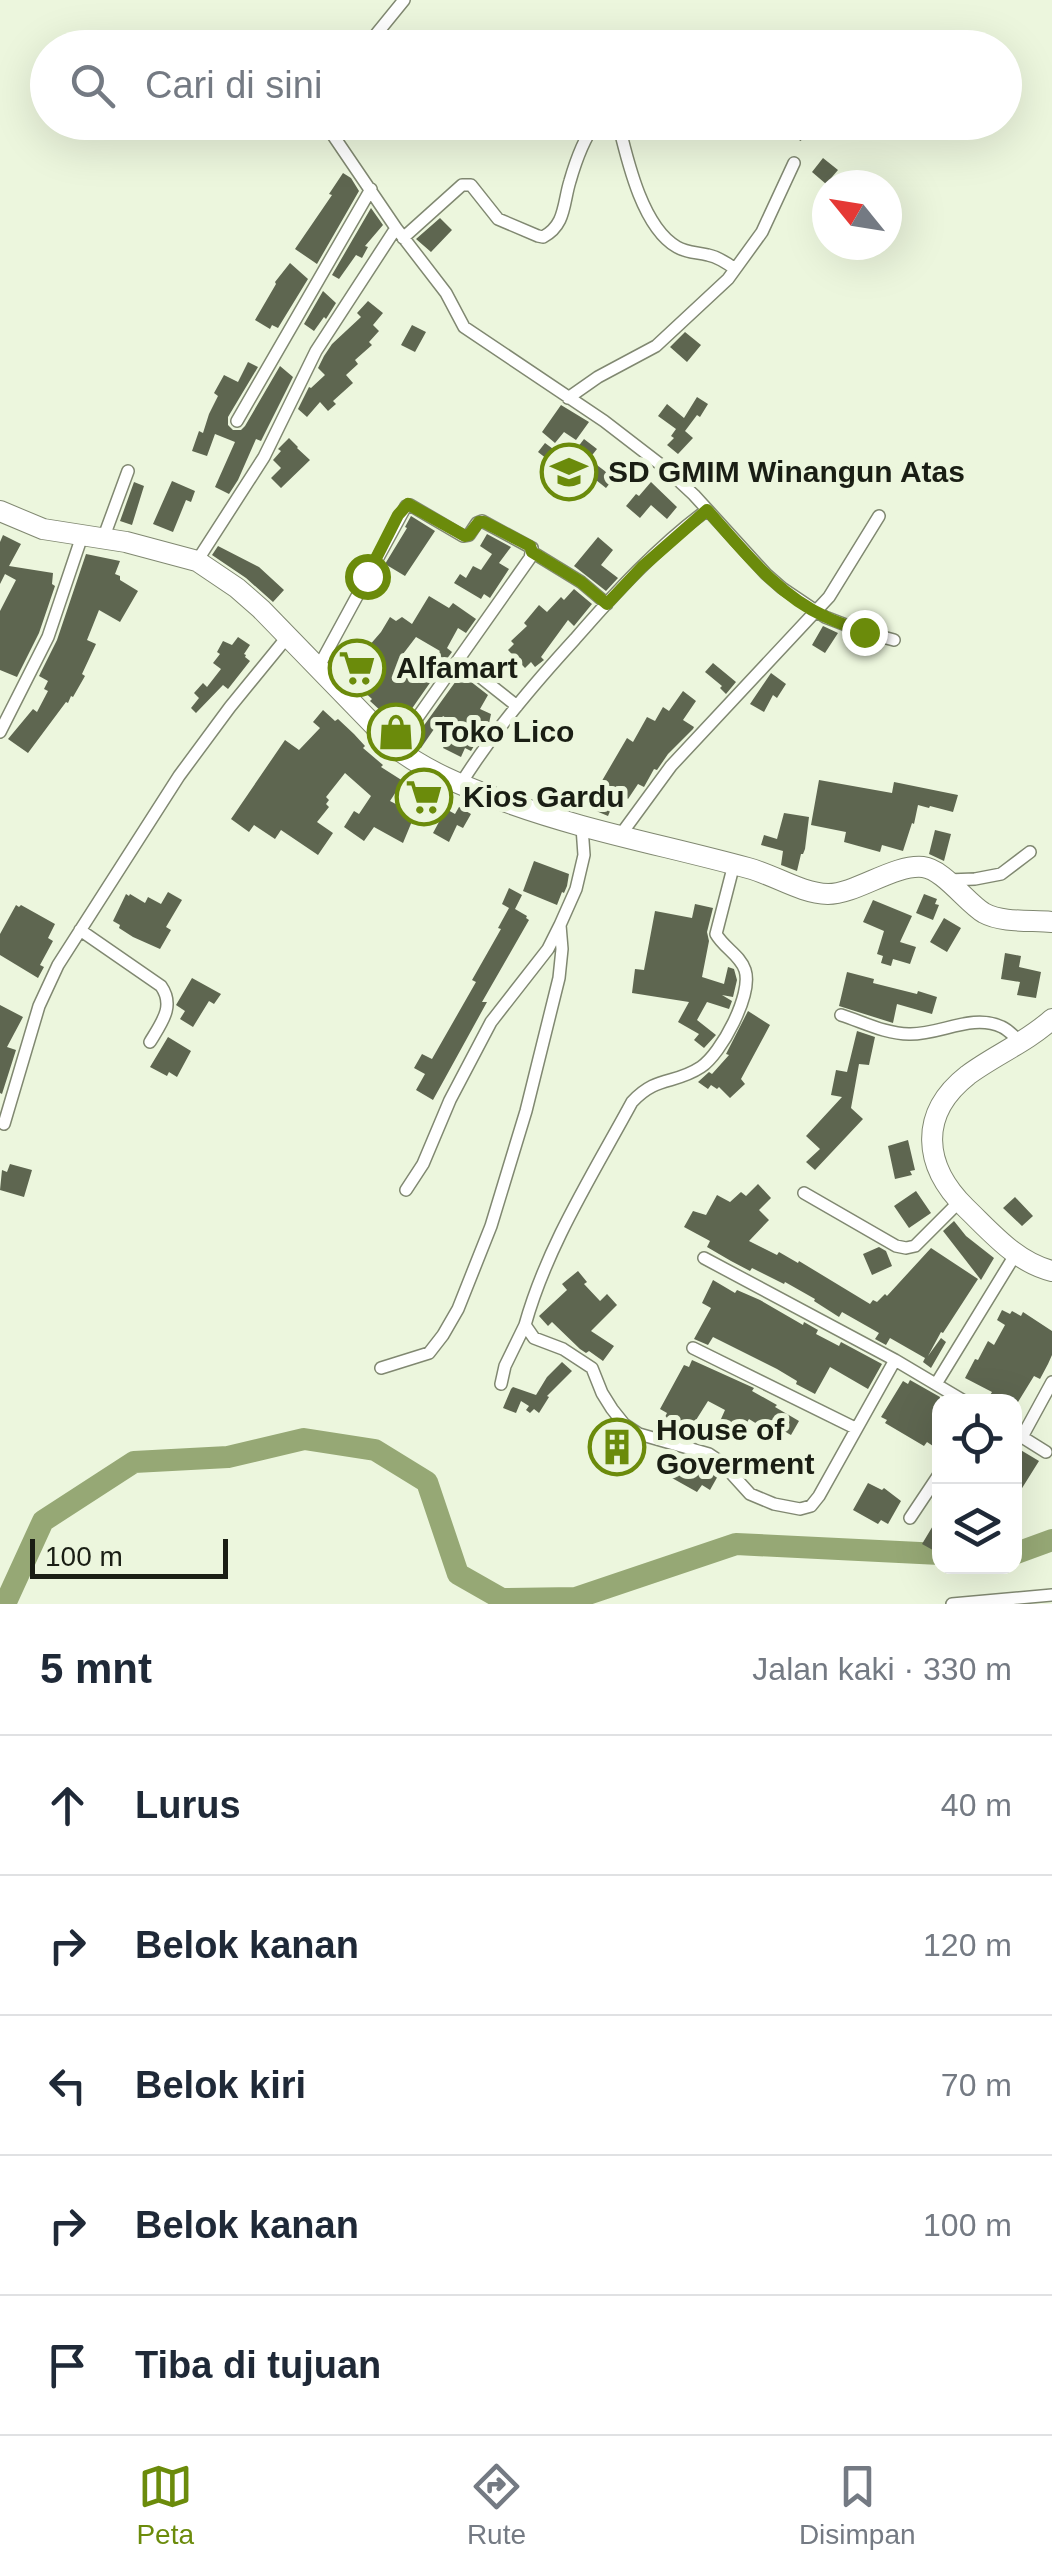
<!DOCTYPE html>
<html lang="id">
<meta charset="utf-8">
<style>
body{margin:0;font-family:Arial,sans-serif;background:#f2f2f3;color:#1f2937}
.controls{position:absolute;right:30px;bottom:30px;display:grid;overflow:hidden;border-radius:20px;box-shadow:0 10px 40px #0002}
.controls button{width:90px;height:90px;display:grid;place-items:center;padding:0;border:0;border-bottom:2px solid #e0e1e3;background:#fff;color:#1f2937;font:50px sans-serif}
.compass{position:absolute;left:812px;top:170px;width:90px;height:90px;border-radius:50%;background:#fff;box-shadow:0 10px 40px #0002;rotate:300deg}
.scale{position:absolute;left:30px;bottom:25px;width:198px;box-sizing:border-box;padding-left:10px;border:5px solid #1a1e14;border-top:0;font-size:28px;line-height:35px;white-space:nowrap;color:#1a1e14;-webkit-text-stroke:8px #ecf6dd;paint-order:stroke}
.stop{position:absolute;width:30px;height:30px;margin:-22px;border:8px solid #6b8b0b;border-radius:50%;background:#fff}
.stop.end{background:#6b8b0b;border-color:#fff;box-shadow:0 2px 10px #0008}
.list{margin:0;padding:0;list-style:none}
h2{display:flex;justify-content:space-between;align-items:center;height:130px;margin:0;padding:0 40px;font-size:42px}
h2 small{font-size:32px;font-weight:400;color:#747a83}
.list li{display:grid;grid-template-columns:65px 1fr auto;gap:30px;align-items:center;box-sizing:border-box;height:140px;padding:0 40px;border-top:2px solid #e0e1e3}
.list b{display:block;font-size:38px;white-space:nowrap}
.list em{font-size:32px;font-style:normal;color:#747a83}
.icon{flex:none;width:55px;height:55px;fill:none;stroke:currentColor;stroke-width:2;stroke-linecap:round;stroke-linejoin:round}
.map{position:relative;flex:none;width:1052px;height:1604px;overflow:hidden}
.search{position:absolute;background:#fff;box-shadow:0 10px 40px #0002;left:30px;right:30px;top:30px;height:110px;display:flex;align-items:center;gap:25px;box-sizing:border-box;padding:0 35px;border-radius:55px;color:#747a83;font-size:38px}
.sheet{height:830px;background:#fff}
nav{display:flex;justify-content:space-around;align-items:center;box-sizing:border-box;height:140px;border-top:2px solid #e0e1e3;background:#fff;font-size:28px;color:#747a83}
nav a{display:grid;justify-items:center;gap:5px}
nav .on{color:#6b8b0b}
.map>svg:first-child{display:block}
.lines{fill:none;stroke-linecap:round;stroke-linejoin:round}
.river{stroke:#96a875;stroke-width:22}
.building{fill:#5e6650}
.street-casing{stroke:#808871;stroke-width:14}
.highway-casing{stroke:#808871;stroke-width:22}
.street{stroke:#fff;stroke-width:11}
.highway{stroke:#fff;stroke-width:20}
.route{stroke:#6b8b0b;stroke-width:12}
.labels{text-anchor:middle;stroke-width:10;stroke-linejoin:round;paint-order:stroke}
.poi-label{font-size:30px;font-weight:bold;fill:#1a1e14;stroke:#ecf6dd;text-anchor:start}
</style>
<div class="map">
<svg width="1052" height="1604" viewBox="0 0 1052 1604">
<rect width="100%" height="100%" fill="#ecf6dd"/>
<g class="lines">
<!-- river -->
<path class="river" d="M1014,1554L1052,1540
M5,1604L43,1521L134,1462L228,1457L304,1439L375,1450L427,1482L458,1574L502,1599L576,1598L736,1544L940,1554"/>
</g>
<!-- building -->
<path class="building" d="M789,122H814L819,130L800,141Z
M823,158L838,170L826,184L812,172Z
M343,173L351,178L359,191L317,264L295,249L332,195L329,194Z
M371,208L383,225L365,246L368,247L362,258L356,255L339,279L332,275Z
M440,218L452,230L431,252L416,239Z
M290,263L308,279L278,328L272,325L270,329L255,320L276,284L275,282Z
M323,291L336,303L326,319L324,317L314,331L304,324Z
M368,301L383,313L373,325L379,331L369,342L372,345L355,360L358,364L346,375L353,383L333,401L336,404L328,411L320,402L307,417L298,409L309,387L311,388L325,375L318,368L324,356L332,344L361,317L357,313Z
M412,325L426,332L415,352L401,345Z
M685,332L701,345L687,362L670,347Z
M248,362L258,367L228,417V425L233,430H241L245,426L280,366L293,377L261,441L256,439L238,480L229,494L215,487L235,442L215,434L207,456L192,451L199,431L203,433L209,414L218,396L214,393L224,375L238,382Z
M697,397L708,404L700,417L697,415L685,431L693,438L678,454L667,445L674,438L671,436L676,429L658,416L667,404L684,418Z
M561,405L589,422L576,440L564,432L555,443L542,432Z
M289,438L298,447L297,448L310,460L281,488L271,478L281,468L273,460L281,451L278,449Z
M584,439L597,449L589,459L614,478L606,488L591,476L575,497L552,480L560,469L538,452L545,443L568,460Z
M172,481L195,491L191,502L186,500L173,532L153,524Z
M134,482L144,486L132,525L120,521Z
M651,482L677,507L667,519L651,505L640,518L626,506L636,494L639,496Z
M411,516L435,531L405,576L385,564L407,528L405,527Z
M487,534L511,547L499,563L509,569L490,598L484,594L481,599L454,583L460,574L466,578L473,566L481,570L492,554L480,546Z
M3,535L21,544L9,566L53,573L52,584L55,586L39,633L17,677L0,670V611L16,580L5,574L0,584V542Z
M598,537L613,550L601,565L618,578L606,591L574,566Z
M218,546L259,567L284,590L273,602L246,578L212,555Z
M86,554L120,561L115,574L120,576V580L138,591L120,622L99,610L87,640L96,644L82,674L85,676L73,697L71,696L68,703L66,702L28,753L8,739L33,709L37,712L48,691L44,689L48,681L39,676L57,640Z
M574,589L592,604L574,626L568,620L541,657L544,660L535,667L531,662L525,668L508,650L514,644L511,641L527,626L524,623L539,605L547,612L561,597L564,600Z
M429,596L449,608L453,603L476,619L466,633L458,628L447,648L452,652L446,660L437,655L440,651L416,637L403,654L434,677L397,730L394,726L395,724L370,701L372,699L333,663L348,643L362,654L381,632L390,617L396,621L402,617L412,624Z
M823,626L838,633L825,653L812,645Z
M238,637L250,645L244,654L246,655L245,657L250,661L228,689L223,685L196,713L191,708L199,698L194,693L203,683L207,687L221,669L213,663L220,654L217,652L223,641L232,645Z
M713,663L736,682L726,694L720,688L722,686L705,672Z
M771,673L786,684L777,698L773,695L764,712L750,704Z
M461,674L488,695L480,709L491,714L488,728L485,732L483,731L471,751L465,748L461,757L443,748L456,724L443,716L421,748L412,742Z
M683,691L696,701L683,720L694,727L693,729L668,754L657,770L654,769L644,787L638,784L628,799L618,792L608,816L589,808L596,791L627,738L633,742L647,717L655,721L663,707L669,711Z
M323,710L335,721L338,719L354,734L365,746L363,748L383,765L381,767L403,781L390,801L415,814L403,843L374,827L364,841L344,827L354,811L359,814L371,796L345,773L326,797L329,800L326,804L329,807L317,822L333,833L318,855L281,830L275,839L254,825L249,832L231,819L285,740L299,750L320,728L313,722Z
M819,780L892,793L894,782L958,795L953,812L930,806L929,808L918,805L914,824L912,823L903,851L882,845L880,852L844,842L846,832L811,825Z
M459,807L471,814L463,828L457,825L449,842L433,833L446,809L455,814Z
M784,813L809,817L805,849L803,854H801L797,871L781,865L783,851L761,845L764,835L777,839Z
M935,830L951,834L944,861L929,854Z
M534,861L569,874L567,886L564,893L562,892L557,905L523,891Z
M509,888L522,895L515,909L527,916L526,918L529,920L482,1002H487L433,1100L416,1090L425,1074L414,1068L422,1054L432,1059L476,982L472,980L501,929L498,928L509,908L502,904Z
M168,892L182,900L166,927L171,930L160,949L133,937L119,928L120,925L113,921L126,894L129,896L130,894L145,903L148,897L161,904Z
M924,894L937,899L935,904L939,905L933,920L916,913Z
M873,900L912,916L900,942L916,947L910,964L893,959L891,966L881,963L883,956L877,954L884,931L863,922Z
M695,904L713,908L707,932L709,941L702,977L724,984L728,967L734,969L737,980L733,997L722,995L732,1001L729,1009L707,1002L697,1020L716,1035L704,1048L694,1040L699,1034L678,1022L689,1002L632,993L635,969L644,970L655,911L692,918Z
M16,905L19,907L21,905L55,924L48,938L53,941L40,965L44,967L38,978L0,955V934Z
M944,918L961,928L947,952L930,942Z
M1005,953L1021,956L1019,967L1041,972L1036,998L1017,995L1020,982L1001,979Z
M847,972L874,979L873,983L917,994L918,991L937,997L932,1014L897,1004L893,1023L839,1006Z
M192,978L221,994L214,1004L209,1001L193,1027L180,1019L185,1011L176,1005Z
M0,1005L23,1017L7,1047L16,1050L2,1094L0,1093Z
M748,1011L770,1025L741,1079L745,1084L730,1098L719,1087L717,1089L711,1085L708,1089L698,1082L709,1072L712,1074L729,1055L726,1054Z
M857,1031L875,1037L869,1065L859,1064L851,1108L863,1119L815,1170L806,1162L820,1149L806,1136L842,1097L831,1095L836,1070L847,1072Z
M168,1037L191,1051L177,1077L169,1072L167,1076L150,1067Z
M908,1140L915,1170L910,1171L912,1175L895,1179L888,1146Z
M10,1164L32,1170L24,1197L0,1190L2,1170L7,1172Z
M758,1184L771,1198L759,1210L769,1220L749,1241L777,1255L779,1252L798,1263L799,1261L870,1304L873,1300L877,1302L885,1294L887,1296L931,1248L978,1279L943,1333L941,1332L928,1356L941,1338L946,1342L931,1368L923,1362L925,1358L890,1338L886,1345L875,1339L879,1333L842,1312L839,1317L814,1301L815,1299L785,1282L784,1284L752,1268L750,1271L731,1261L707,1247L710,1241L684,1227L693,1211L706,1215L717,1195L730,1202L741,1192L746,1196Z
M916,1191L931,1213L909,1228L894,1206Z
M1015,1197L1033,1216L1022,1226L1003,1208Z
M954,1221L966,1236L994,1258L981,1280L943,1231Z
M879,1247L886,1251L892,1266L872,1275L863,1254Z
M578,1271L587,1282L584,1284L600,1301L607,1294L617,1305L591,1331L614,1346L603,1361L589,1351L586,1353L580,1349L552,1322L548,1326L539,1316L567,1290L562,1284Z
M713,1280L735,1293L737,1290L760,1300L803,1325L804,1322L818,1330L816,1334L839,1346L841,1342L882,1364L868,1389L830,1367L815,1394L796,1384L797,1381L777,1369L713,1337L708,1345L694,1339L711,1308L702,1303Z
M1002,1310L1010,1314L1012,1311L1021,1316L1023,1312L1052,1331V1355L1048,1364L1040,1379L1034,1376L1018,1402H995L989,1397L992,1392L965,1378L975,1359L978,1360L988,1341L994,1345L1005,1325L997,1320Z
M692,1360L754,1388L752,1391L777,1405L775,1407L799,1421L791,1435L782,1430L777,1439L766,1432L767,1430L749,1419L737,1439L717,1428L725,1410L708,1401L691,1428L686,1426L682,1434L662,1423L667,1413L660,1409L684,1365L689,1367Z
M562,1362L572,1371L547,1396L549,1397L539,1413L534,1409L530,1413L526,1410L529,1406L521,1401L516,1413L503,1408L511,1389L513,1387L536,1395L547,1377Z
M910,1380L940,1397V1435L933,1446L927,1442L924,1446L885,1423L887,1420L881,1417L903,1381L908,1384Z
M618,1431L626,1437L624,1440L629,1443L627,1447L630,1448L620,1466L601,1457L606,1446L599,1442L602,1435L614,1440Z
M1014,1446L1039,1461L1014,1501Z
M685,1457L705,1463L719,1474L710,1490L702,1485L697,1492L672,1478Z
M868,1483L882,1490L884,1488L901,1501L888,1524L881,1520L878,1524L853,1510Z
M940,1514V1554L922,1544Z"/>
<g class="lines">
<!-- street casing -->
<g class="street-casing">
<path id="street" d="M365,48L404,0
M324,122L396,228
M618,122C627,159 642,227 677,247C687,253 697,252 708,255C718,257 727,263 735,269
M403,238L462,185H471L498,219L538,236L543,237C566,225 563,203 570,181C576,160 583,140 596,122
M568,398L598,377L656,346L728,279L762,232L794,163
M237,421L371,189
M103,539L128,471
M532,552L581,582L607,604
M197,561L264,457L316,351L396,228L446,293L464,327L604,421L665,468L694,495L766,574L782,588L825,617L864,632L894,640
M460,661L517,706
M318,668L406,506L410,505L463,536L469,535L477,523L482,521L532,548L530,558L396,748
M0,732L48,637L82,536
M460,785C493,732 533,685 575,639C615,593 658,546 707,510
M619,837L671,766L829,597L879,516
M734,864L716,934C724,948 740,955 745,970C753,994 721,1054 701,1067C674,1085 657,1075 632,1102C593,1174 547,1246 525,1325L534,1338L563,1349L592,1368L602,1393L612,1409L624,1424L639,1434L709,1454L721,1462L750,1494L774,1504L800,1509L811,1506L819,1496L895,1360
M948,880L975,879L1001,874L1030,852
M80,930L161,986C175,1006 162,1022 150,1042
M841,1015C863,1022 886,1034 909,1034C940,1035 972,1013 1002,1027C1009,1030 1015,1038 1021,1042
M4,1124L39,1006L58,965L179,776L230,707L288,636
M406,1190L423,1164L450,1100L491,1022L548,949L560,925
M804,1193L896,1246L906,1248L915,1246L960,1201
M704,1258L895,1360L964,1401
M693,1348L855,1428
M381,1368L429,1353L443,1335L458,1309L491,1226L526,1111L559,978L562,949L560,925L576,889L584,855L582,827
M501,1384L505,1366L525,1325
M936,1384L1015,1255
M1014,1432L1046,1452
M1022,1437L1052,1382
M910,1518L940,1473
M952,1604L1052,1595"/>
</g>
<!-- highway casing -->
<g class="highway-casing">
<path id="highway" d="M0,511L43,529L126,542L197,561L237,588L261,609L396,748C426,771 463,786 498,799C580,830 664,845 748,868C775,875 800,893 828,894C856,894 894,864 923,867C943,869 967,903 984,913C1002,923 1032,920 1052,922
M1052,1019C1027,1042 995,1055 968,1075C918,1114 923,1166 966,1208C992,1233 1016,1262 1052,1271"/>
</g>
<!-- street -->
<use href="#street" class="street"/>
<!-- highway -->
<use href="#highway" class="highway"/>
</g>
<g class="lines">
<!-- route -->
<path class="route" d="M367,576L398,515L408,504L465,536L469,535L479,522H484L530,546L532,552L581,582L607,604L642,567L707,510C742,549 777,595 826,617C838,623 852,627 864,632"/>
</g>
<!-- icons -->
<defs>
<g id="school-ring" transform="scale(2.875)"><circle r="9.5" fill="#ecf6dd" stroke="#6b8b0b" stroke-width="1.5"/><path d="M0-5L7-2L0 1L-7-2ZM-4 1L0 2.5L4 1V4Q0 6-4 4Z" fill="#6b8b0b"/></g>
<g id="supermarket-ring" transform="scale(2.875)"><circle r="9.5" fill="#ecf6dd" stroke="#6b8b0b" stroke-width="1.5"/><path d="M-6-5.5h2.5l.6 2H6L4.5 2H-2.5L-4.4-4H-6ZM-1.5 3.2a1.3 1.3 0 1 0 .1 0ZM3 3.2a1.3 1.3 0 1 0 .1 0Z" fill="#6b8b0b"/></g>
<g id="shop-ring" transform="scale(2.875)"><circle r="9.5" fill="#ecf6dd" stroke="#6b8b0b" stroke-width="1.5"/><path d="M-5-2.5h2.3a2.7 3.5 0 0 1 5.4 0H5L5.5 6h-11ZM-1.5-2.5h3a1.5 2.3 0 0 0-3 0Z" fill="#6b8b0b"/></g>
<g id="building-ring" transform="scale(2.875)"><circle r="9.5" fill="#ecf6dd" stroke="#6b8b0b" stroke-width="1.5"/><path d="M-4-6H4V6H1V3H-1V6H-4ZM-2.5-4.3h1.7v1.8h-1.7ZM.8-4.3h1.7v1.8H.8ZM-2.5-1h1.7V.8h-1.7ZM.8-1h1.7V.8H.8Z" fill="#6b8b0b"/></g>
</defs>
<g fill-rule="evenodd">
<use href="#school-ring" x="569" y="472"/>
<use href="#supermarket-ring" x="357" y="668"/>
<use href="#shop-ring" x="396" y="732"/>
<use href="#supermarket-ring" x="424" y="797"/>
<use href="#building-ring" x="617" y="1447"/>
</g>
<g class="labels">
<!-- poi labels -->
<g class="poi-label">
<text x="608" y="482">SD GMIM Winangun Atas</text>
<text x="396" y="678">Alfamart</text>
<text x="435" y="742">Toko Lico</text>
<text x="463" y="807">Kios Gardu</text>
<text x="656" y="1440">House of<tspan x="656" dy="34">Goverment</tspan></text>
</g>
</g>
</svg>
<div class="controls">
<button><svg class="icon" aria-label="locate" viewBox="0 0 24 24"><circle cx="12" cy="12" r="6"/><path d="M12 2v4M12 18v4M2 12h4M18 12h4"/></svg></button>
<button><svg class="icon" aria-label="layers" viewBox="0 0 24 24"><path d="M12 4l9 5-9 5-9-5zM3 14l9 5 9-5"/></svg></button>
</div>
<svg class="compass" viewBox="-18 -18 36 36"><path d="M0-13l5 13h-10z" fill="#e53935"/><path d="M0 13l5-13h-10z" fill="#747a83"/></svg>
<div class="scale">100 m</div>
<div class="stop" style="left:367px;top:576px"></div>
<div class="stop end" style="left:864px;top:632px"></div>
<div class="search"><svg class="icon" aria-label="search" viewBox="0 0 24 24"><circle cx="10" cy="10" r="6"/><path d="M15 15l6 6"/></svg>Cari di sini</div>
</div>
<section class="sheet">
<h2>5 mnt<small>Jalan kaki · 330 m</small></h2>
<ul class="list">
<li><svg class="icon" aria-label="ahead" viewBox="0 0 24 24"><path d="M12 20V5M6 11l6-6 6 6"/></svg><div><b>Lurus</b></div><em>40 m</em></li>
<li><svg class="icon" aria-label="right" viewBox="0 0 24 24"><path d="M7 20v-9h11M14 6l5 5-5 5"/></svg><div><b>Belok kanan</b></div><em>120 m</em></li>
<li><svg class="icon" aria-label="left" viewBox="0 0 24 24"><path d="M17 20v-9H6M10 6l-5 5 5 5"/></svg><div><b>Belok kiri</b></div><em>70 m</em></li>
<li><svg class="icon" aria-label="right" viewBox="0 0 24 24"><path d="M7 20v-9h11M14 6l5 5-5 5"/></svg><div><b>Belok kanan</b></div><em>100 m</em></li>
<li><svg class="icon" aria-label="arrive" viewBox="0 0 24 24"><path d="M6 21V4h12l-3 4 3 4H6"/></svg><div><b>Tiba di tujuan</b></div></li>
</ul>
</section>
<nav>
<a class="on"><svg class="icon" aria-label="map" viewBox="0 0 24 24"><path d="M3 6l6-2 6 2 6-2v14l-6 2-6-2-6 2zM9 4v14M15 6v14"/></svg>Peta</a>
<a><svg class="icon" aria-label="directions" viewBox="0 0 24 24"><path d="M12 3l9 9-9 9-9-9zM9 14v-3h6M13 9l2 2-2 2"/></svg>Rute</a>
<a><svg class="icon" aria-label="saved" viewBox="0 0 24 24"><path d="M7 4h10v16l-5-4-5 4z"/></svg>Disimpan</a>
</nav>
